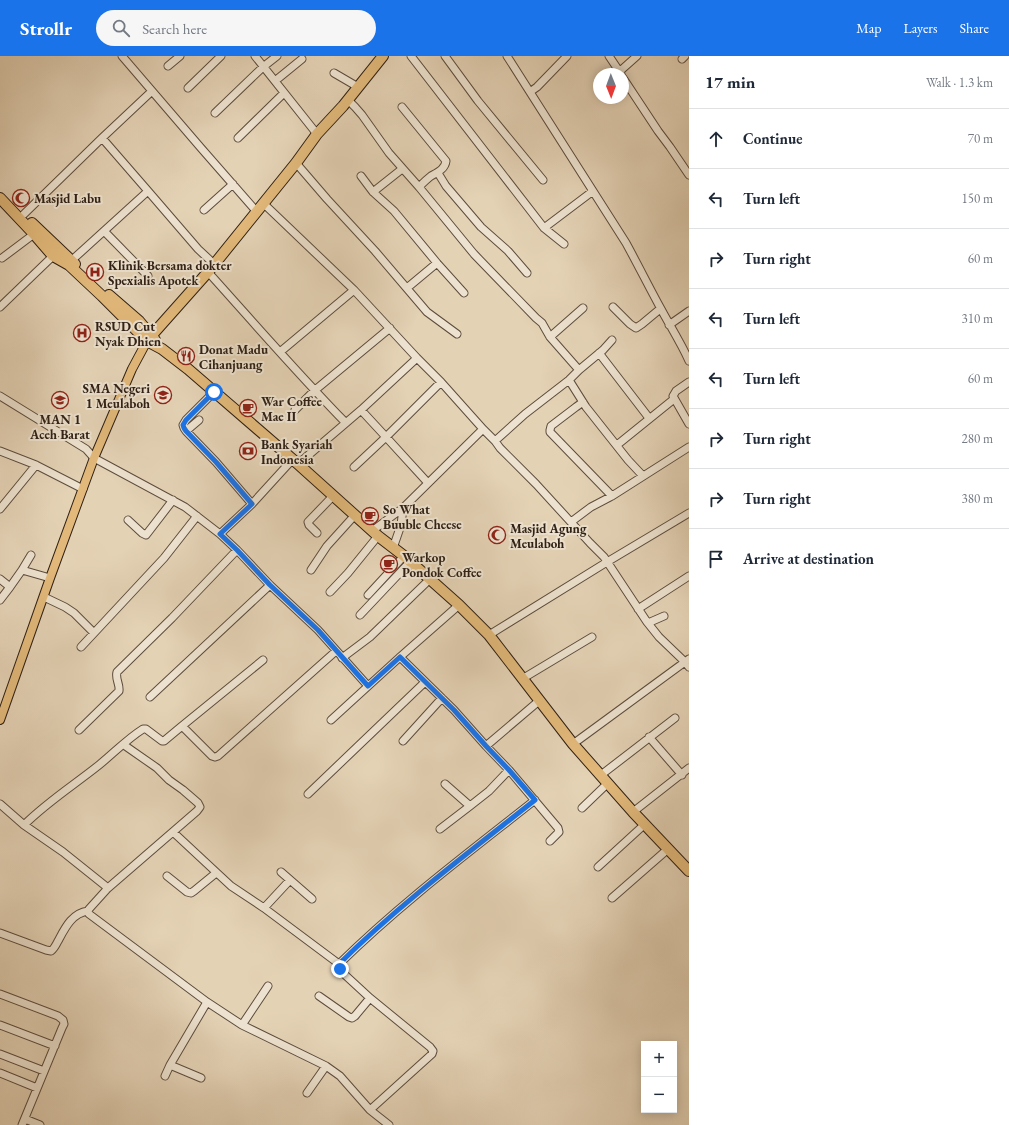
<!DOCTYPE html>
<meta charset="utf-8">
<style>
body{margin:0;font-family:"EB Garamond",serif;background:#f6f6f7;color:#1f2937}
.controls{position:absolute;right:12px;bottom:12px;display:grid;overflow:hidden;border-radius:0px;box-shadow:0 2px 10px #0003}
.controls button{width:36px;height:36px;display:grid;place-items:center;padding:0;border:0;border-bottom:1px solid #e0e1e3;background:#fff;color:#1f2937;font:20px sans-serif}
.compass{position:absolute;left:593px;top:12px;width:36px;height:36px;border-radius:50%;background:#fff;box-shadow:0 2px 10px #0003;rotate:179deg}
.stop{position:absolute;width:12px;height:12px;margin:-9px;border:3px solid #1a73e8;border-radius:50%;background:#fff}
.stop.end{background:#1a73e8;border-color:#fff;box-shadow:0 1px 4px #0008}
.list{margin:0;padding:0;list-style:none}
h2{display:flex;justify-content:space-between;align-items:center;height:52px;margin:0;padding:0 16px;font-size:17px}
h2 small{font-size:13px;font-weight:400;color:#747a83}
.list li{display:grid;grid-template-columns:26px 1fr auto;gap:12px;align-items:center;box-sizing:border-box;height:60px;padding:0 16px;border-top:1px solid #e0e1e3}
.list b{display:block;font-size:15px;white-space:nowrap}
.list em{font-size:13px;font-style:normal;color:#747a83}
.icon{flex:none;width:22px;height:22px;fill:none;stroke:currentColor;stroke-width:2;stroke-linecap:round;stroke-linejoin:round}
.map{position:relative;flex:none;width:689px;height:1069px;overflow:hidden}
header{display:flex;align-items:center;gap:24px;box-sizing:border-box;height:56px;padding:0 20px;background:#1a73e8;color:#fff}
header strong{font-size:19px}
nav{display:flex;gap:22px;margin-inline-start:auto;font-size:14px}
.search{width:280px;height:36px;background:#f6f6f7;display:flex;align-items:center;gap:10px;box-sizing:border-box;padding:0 14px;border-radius:22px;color:#747a83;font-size:15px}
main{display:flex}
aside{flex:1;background:#fff}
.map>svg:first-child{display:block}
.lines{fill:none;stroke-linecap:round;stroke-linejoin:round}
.minor-casing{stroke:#5c4c3d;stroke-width:9}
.major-casing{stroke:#2f2015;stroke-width:10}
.highway-casing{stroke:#2f2015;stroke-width:12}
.minor{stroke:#ede2cf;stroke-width:7}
.major{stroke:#e2b97a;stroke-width:8}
.highway{stroke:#e2b97a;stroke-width:10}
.route{stroke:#1a73e8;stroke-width:5}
.labels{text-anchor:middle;stroke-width:4;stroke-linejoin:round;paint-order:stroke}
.poi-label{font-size:13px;font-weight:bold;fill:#2f2015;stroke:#ede2cf;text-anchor:start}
</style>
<header>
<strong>Strollr</strong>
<div class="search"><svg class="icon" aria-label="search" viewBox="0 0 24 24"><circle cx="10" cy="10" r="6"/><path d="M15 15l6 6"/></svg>Search here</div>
<nav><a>Map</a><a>Layers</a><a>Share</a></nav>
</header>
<main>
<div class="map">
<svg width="689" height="1069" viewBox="0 0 689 1069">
<rect width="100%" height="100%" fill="#e4d2b5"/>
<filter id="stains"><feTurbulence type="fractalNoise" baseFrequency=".005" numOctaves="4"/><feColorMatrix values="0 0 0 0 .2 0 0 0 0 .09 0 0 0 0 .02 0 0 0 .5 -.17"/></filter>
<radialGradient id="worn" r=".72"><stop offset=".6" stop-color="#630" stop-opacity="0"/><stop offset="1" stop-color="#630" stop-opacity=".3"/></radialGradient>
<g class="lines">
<!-- minor casing -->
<g class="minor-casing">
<path id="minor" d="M122,0L201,92L257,156
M255,0L317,78
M411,0L544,172L564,188
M445,0L478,45L543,124
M507,0L626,187C638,209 649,231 661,253C670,270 681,287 689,305
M609,0L621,18
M682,3L685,0
M168,10L180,0
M619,16L637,0
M334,17L358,31
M623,22L658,75L670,91L689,119
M275,25L302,3
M188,32L221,0
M530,36L537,31L567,0
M348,44L355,51L362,59L389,97L419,131L474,198L536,262L542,267L550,281L579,314
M402,51L446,105C445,113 438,116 431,120C427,123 423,127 419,131
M215,57L263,11L277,0
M102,82L148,135L198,193L214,208
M238,82L284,37
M296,107L327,143L375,195L427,256L457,278
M402,113L373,136L394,155L437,207
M438,117L446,130L481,171L508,195L527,217
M361,120L373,136
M263,147L354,234L417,302L441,326L483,373L495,385L500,392L536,428L590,487L604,501L647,566L659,581L685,606L689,611
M204,154L233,128
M24,158L102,82L152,35
M544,172L593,135
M104,175L148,220
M2,202L34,178
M71,205L148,135
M208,216C254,267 298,318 346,367
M407,232L437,207L464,237
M0,251L53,200
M613,251L630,268L636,272L642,268L660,253
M669,269L689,255
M550,281L583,252
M280,296L354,234
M599,297L649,362
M569,324L586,351L628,404L643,420
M689,326L676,335L673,340L689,368
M214,336L186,364L183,369L184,372L186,375L216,406L252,448
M0,340L86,393L94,402L185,451L220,478L237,494L270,529L318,574L368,630
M583,346L576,351L551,370L550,374V376L612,440
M295,354L314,335L390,272
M361,354L386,381L428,427
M186,375L199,364
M495,385L525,358L569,324L579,314L603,294L612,284
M617,389L674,343
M0,395L36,409L83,433
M298,408L361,354L417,302
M354,411L386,381L441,326
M0,453L36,409
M128,464L142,477L146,479L173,444
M571,466L591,451L612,440L689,391
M372,475L403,452L483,373
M317,477L309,469L308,466L333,440
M220,478L252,448L293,403
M393,492L401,469L403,452
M31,499L22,514L50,522
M311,514L327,490L355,459
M0,523L10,531L0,544
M10,531L22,514
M330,536L348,517L378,480
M368,539L404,500
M44,541L65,551L74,557L94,577
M638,553L689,520
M360,559L410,506
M648,567L664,560
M489,579L607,506L689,457
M81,591L164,502L197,460
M400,601L454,654L486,690L509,714L558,772L559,776L550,785
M342,602L370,581L430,523
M522,623L592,581
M150,641L270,529
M331,664L400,601L459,549
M182,670L263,604
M79,674L119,635C120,628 115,623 117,616L172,562L237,494
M649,681L682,719
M403,685L442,642
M573,688L689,603
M124,689L157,712L169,724L183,734L198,747L200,751L197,755L108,832L89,853L88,855L89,858L207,946L242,969L326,1010L340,1020L370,1054L389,1069
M486,690L540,644
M601,719L675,662
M445,728L470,750
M308,738L425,626
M0,748L24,769L63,796L108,832
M582,752L608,727
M633,756L689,712
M24,769C47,746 74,729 99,709C114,697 127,683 143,673H146L162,685H164L182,670L212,700L215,701L218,700L336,595
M440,773L470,750L489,735L509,714
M173,776L231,830L264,852L339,908
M598,811L645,768
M281,816L312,843
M167,820L187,836L191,837L194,835L216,817
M612,842L668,793
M264,852L290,824
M0,877L46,894L51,895C54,893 56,889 58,885C65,872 72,857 88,855
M0,938L58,960L63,964L64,968L62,972L22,1069
M319,940L349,961L352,962L355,960L370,942
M0,969L55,990
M242,969L268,930
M0,998L44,1015
M170,1009L201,1022
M0,1017L37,1032
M165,1020L170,1009L207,946
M307,1037L326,1010
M370,1054L432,998L433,995L430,991L370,942L344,918C341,915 338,912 339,908C400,848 468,797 535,744
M25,1063L40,1069"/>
</g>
<!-- major casing -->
<g class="major-casing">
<path id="major" d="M0,664L50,522L94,402L132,313L147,285L150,280"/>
</g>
<!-- highway casing -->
<g class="highway-casing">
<path id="highway" d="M0,142L34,178L53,200L69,209L102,240L147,285L162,293L188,313L298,408L378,480L404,500L459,549L489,579L573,688L633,756L689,815
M32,167L75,208
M109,239L139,265L155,284
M152,279L208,216L296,107L317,78L343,50L383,0"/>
</g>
<!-- minor -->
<use href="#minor" class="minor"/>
<!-- major -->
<use href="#major" class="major"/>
<!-- highway -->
<use href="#highway" class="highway"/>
</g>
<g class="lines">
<!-- route -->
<path class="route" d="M214,336L186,364L183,369L184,372L186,375L216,406L252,448L220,478L237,494L270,529L318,574L368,630L400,601L454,654L486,690L509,714L535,744C468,797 400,848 339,908L340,913"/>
</g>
<!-- icons -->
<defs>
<g id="mosque-ring" transform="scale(0.9)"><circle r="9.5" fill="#ede2cf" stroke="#8f2418" stroke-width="1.5"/><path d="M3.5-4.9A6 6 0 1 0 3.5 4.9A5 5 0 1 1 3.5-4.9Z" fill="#8f2418"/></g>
<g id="hospital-ring" transform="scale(0.9)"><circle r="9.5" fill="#ede2cf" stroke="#8f2418" stroke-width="1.5"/><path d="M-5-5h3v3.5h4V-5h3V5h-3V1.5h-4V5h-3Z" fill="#8f2418"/></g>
<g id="restaurant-ring" transform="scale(0.9)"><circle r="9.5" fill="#ede2cf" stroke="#8f2418" stroke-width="1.5"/><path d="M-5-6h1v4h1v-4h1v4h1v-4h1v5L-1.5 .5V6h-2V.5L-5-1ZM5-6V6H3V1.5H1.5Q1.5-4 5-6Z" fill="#8f2418"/></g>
<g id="school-ring" transform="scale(0.9)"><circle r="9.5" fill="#ede2cf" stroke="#8f2418" stroke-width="1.5"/><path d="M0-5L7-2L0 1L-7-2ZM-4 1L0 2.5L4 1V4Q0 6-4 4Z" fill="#8f2418"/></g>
<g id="cafe-ring" transform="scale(0.9)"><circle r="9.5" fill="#ede2cf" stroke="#8f2418" stroke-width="1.5"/><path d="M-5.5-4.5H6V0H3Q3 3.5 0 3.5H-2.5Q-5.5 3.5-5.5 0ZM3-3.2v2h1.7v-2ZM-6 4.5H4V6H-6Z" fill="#8f2418"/></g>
<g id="bank-ring" transform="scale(0.9)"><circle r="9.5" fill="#ede2cf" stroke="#8f2418" stroke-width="1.5"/><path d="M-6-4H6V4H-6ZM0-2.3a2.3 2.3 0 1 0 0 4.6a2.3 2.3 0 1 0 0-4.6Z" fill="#8f2418"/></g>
</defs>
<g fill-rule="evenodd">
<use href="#mosque-ring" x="21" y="142"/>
<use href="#hospital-ring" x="95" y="216"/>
<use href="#hospital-ring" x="82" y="277"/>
<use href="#restaurant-ring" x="186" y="300"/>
<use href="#school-ring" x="163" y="339"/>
<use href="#school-ring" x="60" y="344"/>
<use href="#cafe-ring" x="248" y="352"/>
<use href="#bank-ring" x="248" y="395"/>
<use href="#cafe-ring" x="370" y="460"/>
<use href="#mosque-ring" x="497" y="479"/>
<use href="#cafe-ring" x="389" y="508"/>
</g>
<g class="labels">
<!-- poi labels -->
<g class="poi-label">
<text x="34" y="147">Masjid Labu</text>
<text x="108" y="214">Klinik Bersama dokter<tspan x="108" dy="15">Spexialis Apotek</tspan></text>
<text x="95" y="275">RSUD Cut<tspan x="95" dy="15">Nyak Dhien</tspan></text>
<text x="199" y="298">Donat Madu<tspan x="199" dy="15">Cihanjuang</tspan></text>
<text x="150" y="337" text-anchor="end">SMA Negeri<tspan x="150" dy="15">1 Meulaboh</tspan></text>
<text x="261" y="350">War Coffee<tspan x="261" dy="15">Mae II</tspan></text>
<text x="60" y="368" text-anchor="middle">MAN 1<tspan x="60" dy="15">Aceh Barat</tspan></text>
<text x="261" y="393">Bank Syariah<tspan x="261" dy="15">Indonesia</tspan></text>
<text x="383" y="458">So What<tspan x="383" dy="15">Buuble Cheese</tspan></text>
<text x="510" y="477">Masjid Agung<tspan x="510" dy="15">Meulaboh</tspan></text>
<text x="402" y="506">Warkop<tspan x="402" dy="15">Pondok Coffee</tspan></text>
</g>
</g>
<rect width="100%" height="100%" filter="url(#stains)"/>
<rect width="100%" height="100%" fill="url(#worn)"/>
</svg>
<div class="controls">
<button>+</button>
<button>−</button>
</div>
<svg class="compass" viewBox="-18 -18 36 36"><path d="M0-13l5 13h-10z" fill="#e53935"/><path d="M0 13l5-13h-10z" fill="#747a83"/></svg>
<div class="stop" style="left:214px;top:336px"></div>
<div class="stop end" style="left:340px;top:913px"></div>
</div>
<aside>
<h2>17 min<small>Walk · 1.3 km</small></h2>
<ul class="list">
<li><svg class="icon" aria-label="ahead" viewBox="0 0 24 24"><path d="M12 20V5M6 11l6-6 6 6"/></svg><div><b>Continue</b></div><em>70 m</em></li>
<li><svg class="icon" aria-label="left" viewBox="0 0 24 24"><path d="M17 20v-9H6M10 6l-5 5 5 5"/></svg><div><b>Turn left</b></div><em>150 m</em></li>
<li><svg class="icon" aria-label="right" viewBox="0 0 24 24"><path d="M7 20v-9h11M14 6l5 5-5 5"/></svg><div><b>Turn right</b></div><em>60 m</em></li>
<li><svg class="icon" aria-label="left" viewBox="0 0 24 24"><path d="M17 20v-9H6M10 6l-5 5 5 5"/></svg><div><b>Turn left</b></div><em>310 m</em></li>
<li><svg class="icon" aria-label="left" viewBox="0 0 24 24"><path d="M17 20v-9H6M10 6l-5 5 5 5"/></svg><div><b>Turn left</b></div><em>60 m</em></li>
<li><svg class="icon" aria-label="right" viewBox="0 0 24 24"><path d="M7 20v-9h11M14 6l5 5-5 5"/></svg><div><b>Turn right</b></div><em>280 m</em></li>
<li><svg class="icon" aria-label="right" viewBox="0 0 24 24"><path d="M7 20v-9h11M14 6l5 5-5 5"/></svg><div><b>Turn right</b></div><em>380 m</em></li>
<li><svg class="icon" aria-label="arrive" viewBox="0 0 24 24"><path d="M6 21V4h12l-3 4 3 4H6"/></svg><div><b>Arrive at destination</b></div></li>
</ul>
</aside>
</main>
